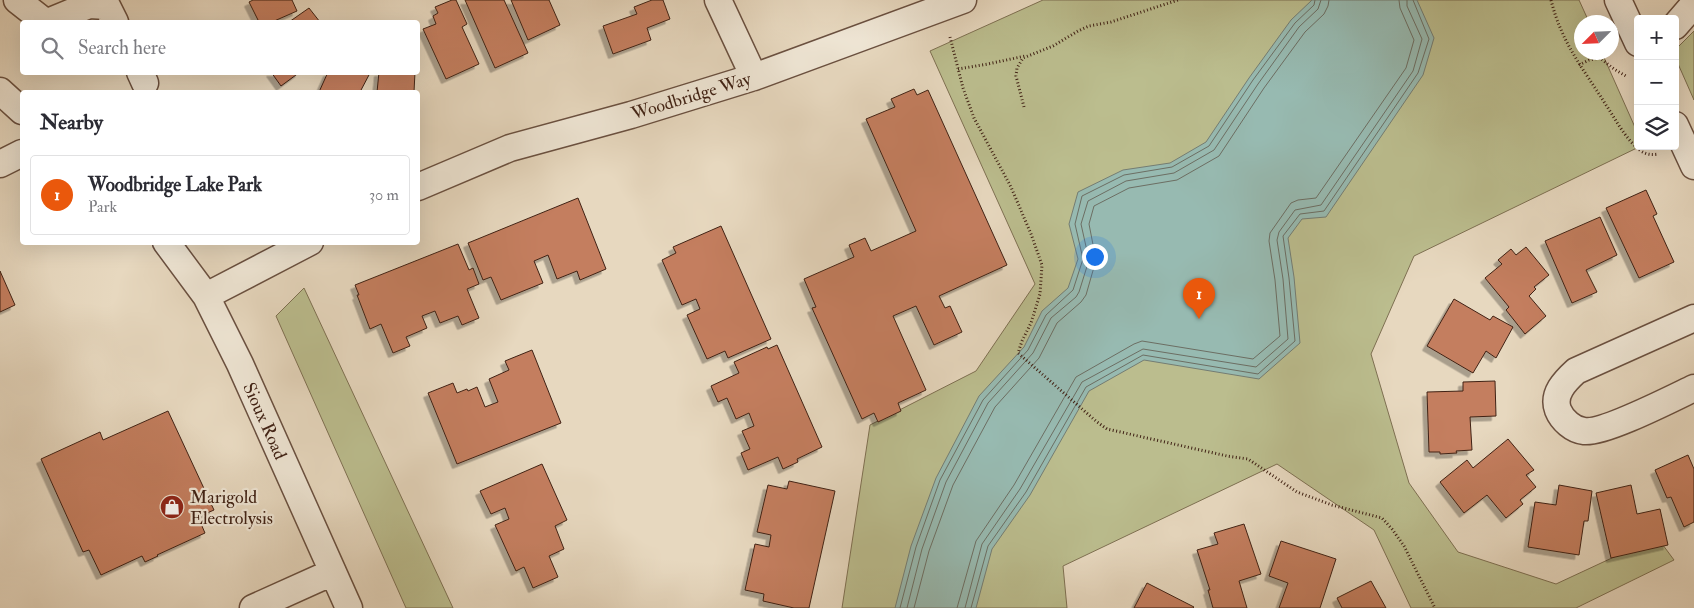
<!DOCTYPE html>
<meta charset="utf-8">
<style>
body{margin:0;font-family:"IM FELL Double Pica",serif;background:#f7f7f7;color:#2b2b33}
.controls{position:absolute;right:15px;top:15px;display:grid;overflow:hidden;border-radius:5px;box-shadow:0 5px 20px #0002}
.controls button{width:45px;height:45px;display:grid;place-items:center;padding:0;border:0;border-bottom:1px solid #e1e1e2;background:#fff;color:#2b2b33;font:25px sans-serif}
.compass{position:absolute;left:1574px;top:15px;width:45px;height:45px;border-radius:50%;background:#fff;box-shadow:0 5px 20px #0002;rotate:246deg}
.you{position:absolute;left:1094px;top:256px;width:18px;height:18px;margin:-12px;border:4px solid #fff;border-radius:50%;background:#1a73e8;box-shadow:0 0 0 8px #1a73e833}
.badge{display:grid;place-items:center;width:32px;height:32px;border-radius:50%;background:#ea580c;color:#fff;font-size:16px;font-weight:700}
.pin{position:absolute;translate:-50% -41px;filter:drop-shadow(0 1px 2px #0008)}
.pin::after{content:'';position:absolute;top:26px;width:18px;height:15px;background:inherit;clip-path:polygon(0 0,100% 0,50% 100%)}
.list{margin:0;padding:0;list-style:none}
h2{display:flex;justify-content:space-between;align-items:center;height:65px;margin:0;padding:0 20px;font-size:21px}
h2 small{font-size:16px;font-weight:400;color:#7c7c81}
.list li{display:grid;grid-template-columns:32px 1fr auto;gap:15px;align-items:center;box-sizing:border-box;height:80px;margin:0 10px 10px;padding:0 10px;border:1px solid #e1e1e2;border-radius:5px}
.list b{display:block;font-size:19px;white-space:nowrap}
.list p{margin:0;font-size:16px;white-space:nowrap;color:#7c7c81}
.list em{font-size:16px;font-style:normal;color:#7c7c81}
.icon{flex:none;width:28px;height:28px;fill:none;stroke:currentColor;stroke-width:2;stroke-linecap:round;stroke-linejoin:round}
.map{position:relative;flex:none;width:1694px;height:608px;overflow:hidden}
.search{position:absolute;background:#fff;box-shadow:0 5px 20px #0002;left:20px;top:20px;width:400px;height:55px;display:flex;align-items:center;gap:12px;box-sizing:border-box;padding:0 18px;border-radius:5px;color:#7c7c81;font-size:19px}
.panel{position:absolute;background:#fff;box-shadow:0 5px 20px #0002;left:20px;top:90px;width:400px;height:155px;border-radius:5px}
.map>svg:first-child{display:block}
.green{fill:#bbbd8e;stroke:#7e7052}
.water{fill:#97bab1;stroke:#747d73}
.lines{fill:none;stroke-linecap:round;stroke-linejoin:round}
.shore{stroke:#6c6e63;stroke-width:1}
.building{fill:#c47e5e;stroke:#402215;filter:url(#shadow)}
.minor-casing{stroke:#6a5040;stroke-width:29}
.path{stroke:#402215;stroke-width:3;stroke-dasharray:1 2.5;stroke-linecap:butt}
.minor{stroke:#efe6d5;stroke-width:26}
.labels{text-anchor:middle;stroke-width:4.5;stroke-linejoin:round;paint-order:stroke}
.street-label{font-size:18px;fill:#402215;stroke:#efe6d5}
.poi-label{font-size:18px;fill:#402215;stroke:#efe6d5;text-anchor:start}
</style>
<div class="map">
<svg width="1694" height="608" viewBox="0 0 1694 608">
<defs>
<filter id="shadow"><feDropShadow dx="-4.5" dy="4.5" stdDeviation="0" flood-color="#0004"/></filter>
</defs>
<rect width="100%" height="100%" fill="#e7d8bf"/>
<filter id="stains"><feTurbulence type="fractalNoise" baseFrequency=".004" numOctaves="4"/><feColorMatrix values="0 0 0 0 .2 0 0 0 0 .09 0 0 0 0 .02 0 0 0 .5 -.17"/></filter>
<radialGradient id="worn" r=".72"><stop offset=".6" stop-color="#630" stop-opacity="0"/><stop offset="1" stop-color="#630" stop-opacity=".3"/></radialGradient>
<!-- green -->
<path class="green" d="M1043,0H1579L1589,22H1582V52L1602,53L1638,134V146H1641L1414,256L1371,354L1409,483L1458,552L1556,584L1657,537L1674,560L1576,608H1411L1374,530L1277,464L1063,566L1067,608H842L870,425L976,371L1035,284L930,51Z
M1694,31V100L1675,57V50Z
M304,288L453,608H406L276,316Z"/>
<!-- water -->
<path class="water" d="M1312,0H1417L1434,38L1423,75L1326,217L1302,219L1288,238L1294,277L1300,343L1259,379L1144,360L1089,391L1030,495L992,549L976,608H895L911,546L936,478L979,396L1024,347L1042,311L1068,288L1078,259L1069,224L1078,192L1123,170L1170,163L1206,142L1249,78L1291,20Z"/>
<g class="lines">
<!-- shore -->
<path class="shore" d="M900,608L916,547L940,480L983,400L1028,350L1046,315L1073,290L1083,259L1075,224L1082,196L1124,175L1172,167L1209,146L1253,80L1295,23L1314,5L1315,0
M907,608L922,549L946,482L988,403L1033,353L1051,318L1076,297L1079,292L1089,260L1081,224L1088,201L1126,181L1174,173L1214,150L1258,84L1299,27L1318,9L1321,0
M914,608L929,551L953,485L995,407L1039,358L1057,323L1081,302L1086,295L1096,260L1089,224L1094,206L1129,188L1177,180L1219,156L1264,88L1305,32L1324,14L1328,6L1329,0
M957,608L976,541L1014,485L1076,377L1134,344L1142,341L1253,359L1280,336L1275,280L1269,241L1270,233L1291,203L1298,200L1316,198L1406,68L1414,40L1400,8L1399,0
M965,608L982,544L1020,489L1082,382L1143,349L1256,367L1288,339L1283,279L1277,240L1279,232L1295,210L1321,205L1413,71L1422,39L1407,6V0
M971,608L988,546L1026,492L1086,387L1143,355L1258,374L1295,341L1289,278L1283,236L1300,214L1324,211L1418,73L1429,39L1413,0"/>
</g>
<!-- building -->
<path class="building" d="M253,0H292L297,11L272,22H259L249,2Z
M452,0H456L467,24L462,27L479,64L446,79L423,29L436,24L433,16L438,13L435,7Z
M465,0H504L528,53L495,68Z
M511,0H549L560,25L528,40Z
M652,0H663L670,19L647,28L651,40L613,54L603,26L637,14L634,7Z
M309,8L320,22H289Z
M271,72H300L281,86Z
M328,72H368L370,73L360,92H319Z
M379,72H415L414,92H377Z
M914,89L917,95L928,90L1007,265L939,296L945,308L950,306L962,332L934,345L916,306L893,316L926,390L898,403L901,411L878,422L874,413L862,419L812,308L816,307L804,279L854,257L849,245L865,238L871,251L916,231L866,119L895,107L891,99Z
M1646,190L1657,214L1653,216L1674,262L1639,278L1606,208Z
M578,198L606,269L580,280L577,271L557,279L548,255L534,261L543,283L501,300L491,277L483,280L468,243Z
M1600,217L1617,255L1586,270L1597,292L1572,303L1545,241Z
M721,226L771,339L728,358L725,351L707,359L687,315L700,309L696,299L682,305L662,260L676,253L673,247Z
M458,244L469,270L473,268L479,284L467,289L479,318L462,325L458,316L440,323L435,311L422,316L427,328L406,337L410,346L393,353L381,324L370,329L357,295H359L355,285Z
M1526,247L1549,275L1534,287L1536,289L1529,296L1546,316L1525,334L1506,310L1509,307L1485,278L1502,264L1498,260L1511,249L1516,255Z
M0,271L15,305L0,312Z
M1454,299L1490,320L1493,316L1513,327L1496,358L1486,351L1473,373L1427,346Z
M777,345L822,447L797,459L798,462L783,469L778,457L748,470L741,453L750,449L742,431L754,426L749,413L736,419L727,398L718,402L711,386L739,373L734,362L767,347L768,349Z
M532,350L561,423L457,464L428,393L453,383L457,393L467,389L468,391L477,387L485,407L498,402L489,379L509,370L505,361Z
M1495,381L1496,416L1470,417L1472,450L1456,451L1457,453L1440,454V452H1429L1427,392L1463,391V382Z
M168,411L214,510L198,517L205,533L157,555L158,556L145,562L142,556L101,575L89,550L83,552L41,459L100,432L103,440Z
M1508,439L1534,470L1526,475L1536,487L1520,500L1523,504L1506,518L1487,495L1464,513L1440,482L1467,460L1473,468Z
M1688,455L1694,469V522L1684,527L1671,497L1667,498L1655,470Z
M542,464L567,520L555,526L564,549L549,556L558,577L533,588L524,567L516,571L495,525L509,519L505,508L491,514L480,491Z
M789,481L835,491L809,608H794L763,601L764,594L745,590L755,544L769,547L771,535L757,532L768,485L787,489Z
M1559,485L1592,491L1588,521H1584L1579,555L1528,547L1535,502L1556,505Z
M1631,485L1637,514L1660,509L1668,545L1611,558L1596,493Z
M1244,524L1261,574L1239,581L1247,608H1213L1208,590H1210L1197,550L1218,544L1214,533Z
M1281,541L1336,559L1320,608H1279L1288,583L1269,576Z
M1371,581L1386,608H1342L1337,598Z
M1147,583L1194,607L1193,608H1134Z"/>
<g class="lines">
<!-- minor casing -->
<g class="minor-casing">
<path id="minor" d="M17,0L45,22
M718,0L754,77
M1618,0L1638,43
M48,22L89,5L107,6L115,22
M1675,26L1694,4
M140,72L145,83
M0,91L22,111
M1675,125L1694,166
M0,164L22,153
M418,187L510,148L631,115L754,77L963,0
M166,242L206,296L240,364L349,608
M206,296L310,242
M1694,318L1576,371C1565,381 1552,394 1558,410C1562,420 1573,430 1584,431C1603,434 1673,398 1694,388
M253,608L333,572"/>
</g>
<!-- path -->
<path class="path" d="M1551,0C1562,44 1583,68 1606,105C1616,120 1626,140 1641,151C1647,155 1652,155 1659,154
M950,37L963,88L974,118L1011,187L1031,234L1042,265L1040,294L1031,323L1022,341L1018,353L1097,422L1107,429L1227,456L1248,459L1297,492L1332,505L1382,518L1392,529L1404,546L1435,608
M1579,65L1589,60L1600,58L1614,69L1626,76
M958,69L988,64L1025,56
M1024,107L1016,76L1017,68L1023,58L1053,46L1078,31L1089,26L1111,22L1178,0"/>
<!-- minor -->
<use href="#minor" class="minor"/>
</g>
<!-- icons -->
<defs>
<g id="shop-disc" transform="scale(1.25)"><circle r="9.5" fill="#8f2418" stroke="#efe6d5"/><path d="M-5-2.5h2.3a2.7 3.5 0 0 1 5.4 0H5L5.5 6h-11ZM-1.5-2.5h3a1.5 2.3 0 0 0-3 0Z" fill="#fff"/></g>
</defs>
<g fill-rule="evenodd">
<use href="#shop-disc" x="172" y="507"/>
</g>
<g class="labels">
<!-- street labels -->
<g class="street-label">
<text transform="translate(691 96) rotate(-17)" y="6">Woodbridge Way</text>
<text transform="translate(265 421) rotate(66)" y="6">Sioux Road</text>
</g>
<!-- poi labels -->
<g class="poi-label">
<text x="190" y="503">Marigold<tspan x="190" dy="21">Electrolysis</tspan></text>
</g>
</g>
<rect width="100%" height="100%" filter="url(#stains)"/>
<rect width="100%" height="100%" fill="url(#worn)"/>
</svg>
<div class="controls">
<button>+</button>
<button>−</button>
<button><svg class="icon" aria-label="layers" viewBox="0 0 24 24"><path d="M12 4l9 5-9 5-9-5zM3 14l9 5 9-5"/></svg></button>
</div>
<svg class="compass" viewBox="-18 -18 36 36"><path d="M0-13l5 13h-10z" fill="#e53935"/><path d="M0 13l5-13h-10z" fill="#7c7c81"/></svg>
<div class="you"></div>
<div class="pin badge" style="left:1199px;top:319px">1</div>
<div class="search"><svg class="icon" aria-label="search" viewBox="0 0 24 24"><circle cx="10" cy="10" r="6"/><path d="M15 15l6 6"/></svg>Search here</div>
<section class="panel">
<h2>Nearby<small></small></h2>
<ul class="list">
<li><span class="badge">1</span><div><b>Woodbridge Lake Park</b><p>Park</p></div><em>30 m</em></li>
</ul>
</section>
</div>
